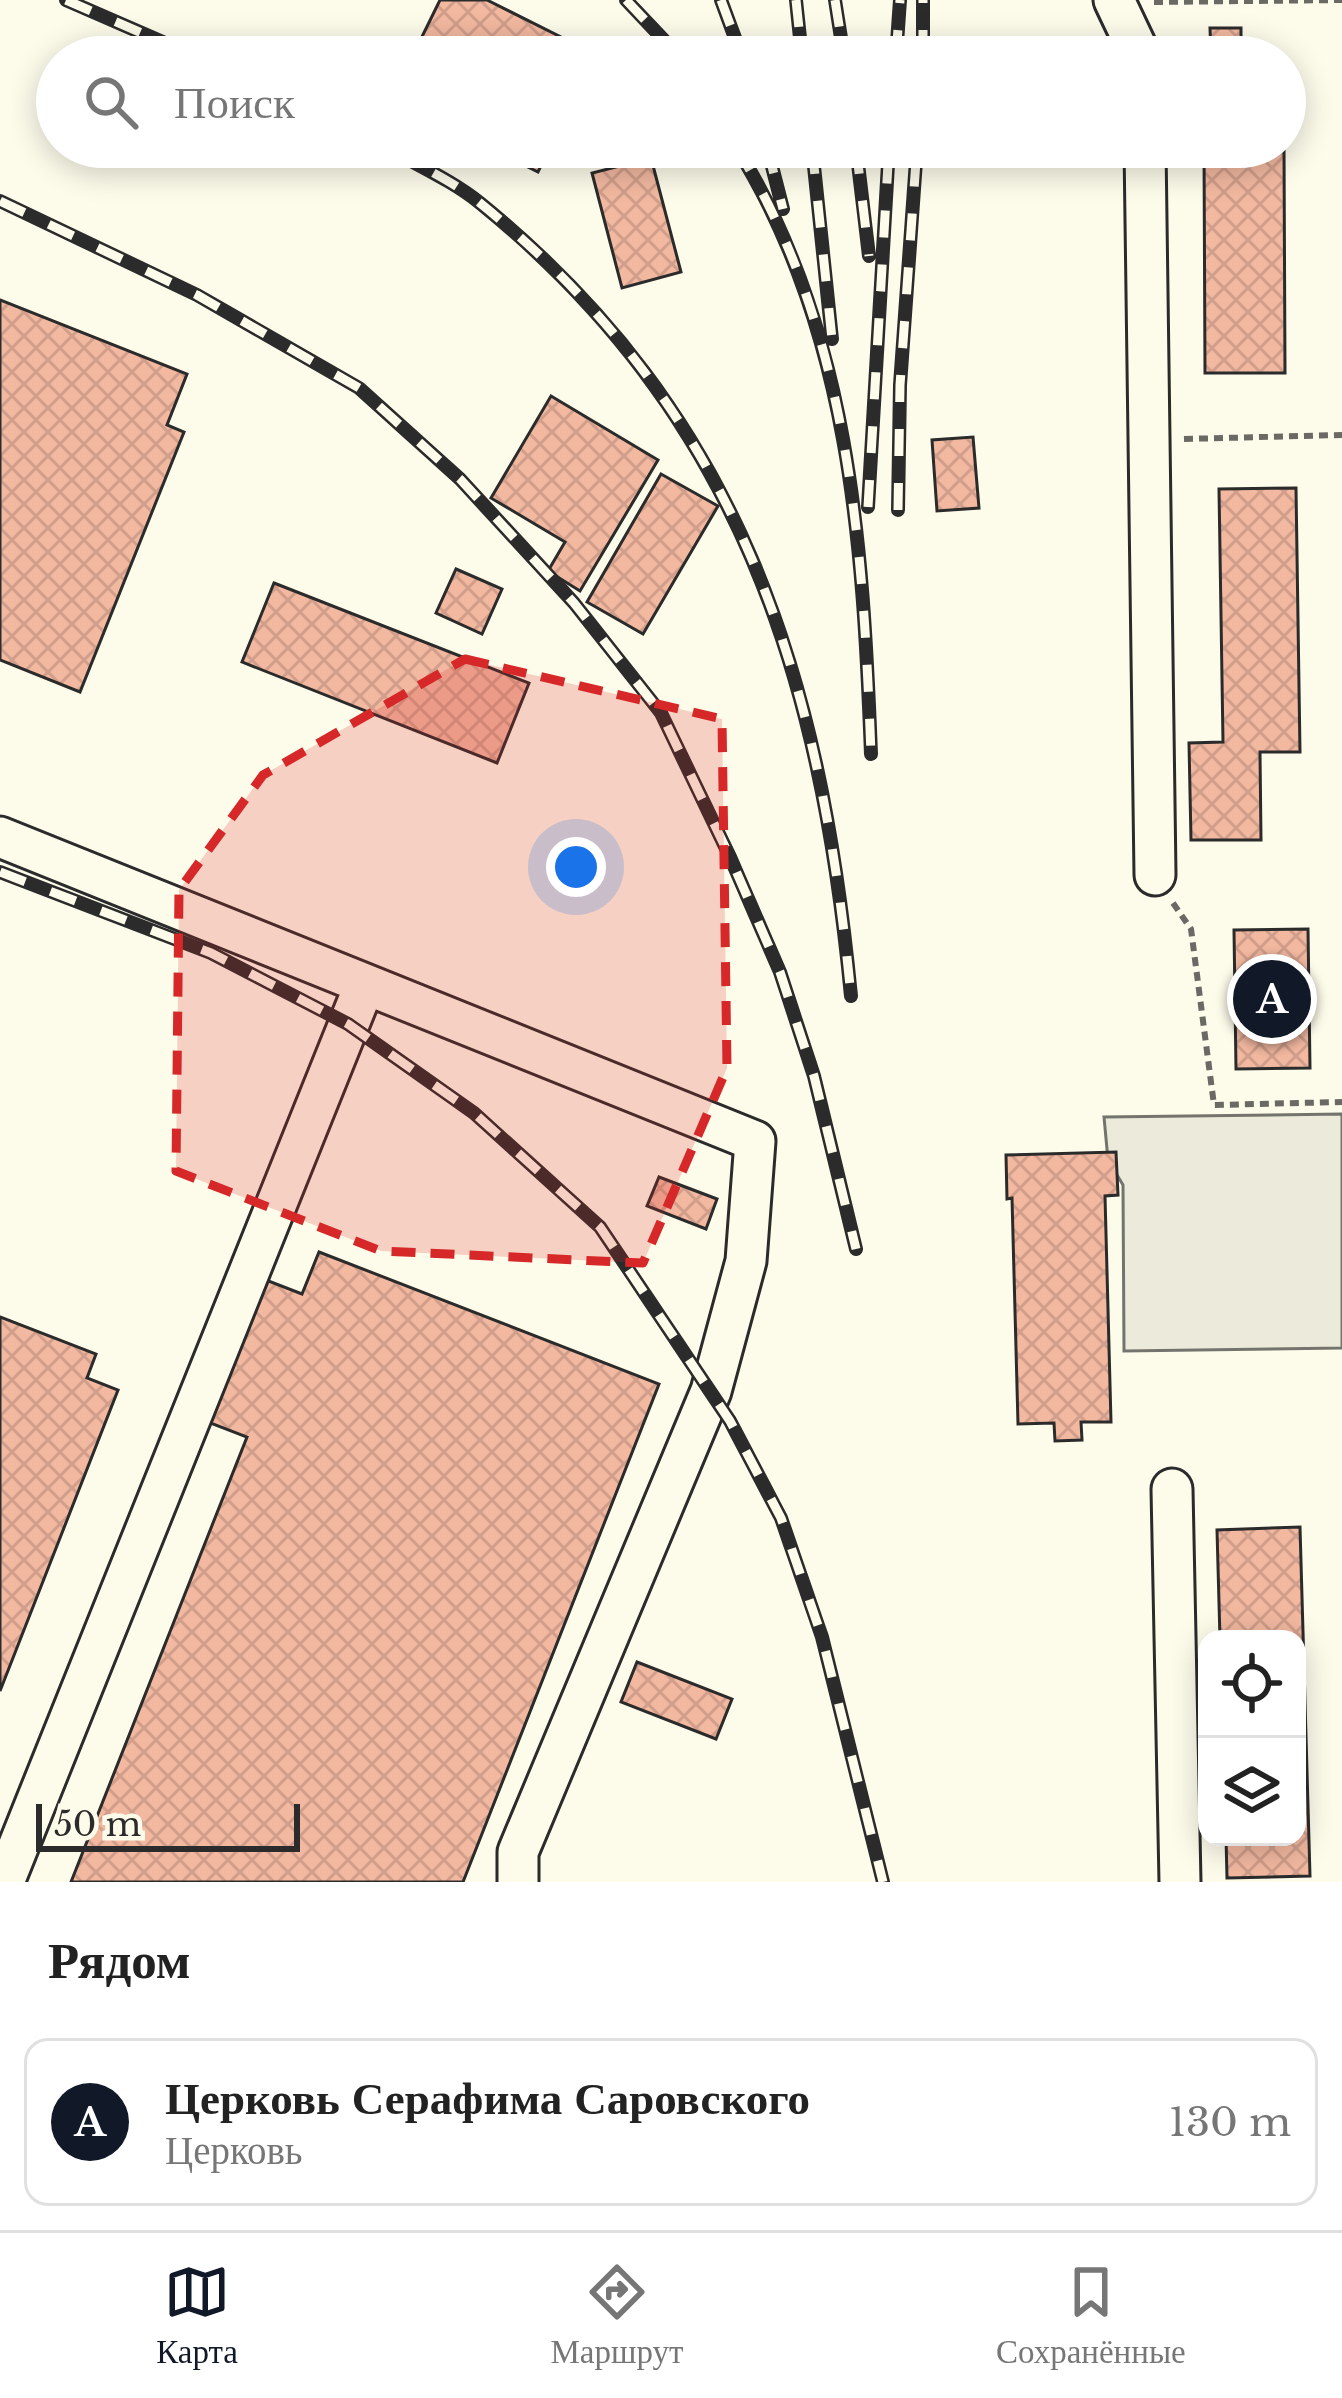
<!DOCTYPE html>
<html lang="ru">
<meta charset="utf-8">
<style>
body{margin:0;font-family:"Libre Baskerville",serif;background:#f6f6f6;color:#222}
.controls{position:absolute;right:36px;bottom:36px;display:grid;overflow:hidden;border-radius:24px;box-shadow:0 6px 30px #0003}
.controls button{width:108px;height:108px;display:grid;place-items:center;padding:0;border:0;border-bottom:3px solid #e0e0e0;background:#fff;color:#222;font:60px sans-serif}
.scale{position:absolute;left:36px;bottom:30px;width:264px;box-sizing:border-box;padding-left:12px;border:6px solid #2b2b2b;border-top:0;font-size:33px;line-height:42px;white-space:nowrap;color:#2b2b2b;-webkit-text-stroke:9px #fdfbea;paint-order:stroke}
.you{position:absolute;left:576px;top:867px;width:42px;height:42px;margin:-30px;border:9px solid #fff;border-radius:50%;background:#1a73e8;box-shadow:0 0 0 18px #1a73e833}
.badge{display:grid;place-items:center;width:78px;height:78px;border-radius:50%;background:#111827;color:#fff;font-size:39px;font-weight:700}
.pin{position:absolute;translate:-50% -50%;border:6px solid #fff;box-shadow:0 3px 12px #0006}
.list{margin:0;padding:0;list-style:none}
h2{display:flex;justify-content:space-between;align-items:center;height:156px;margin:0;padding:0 48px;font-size:51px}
h2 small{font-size:39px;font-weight:400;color:#767676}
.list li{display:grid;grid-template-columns:78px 1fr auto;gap:36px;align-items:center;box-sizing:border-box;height:168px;margin:0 24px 24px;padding:0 24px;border:3px solid #e0e0e0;border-radius:24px}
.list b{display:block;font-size:45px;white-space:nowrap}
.list p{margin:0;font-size:39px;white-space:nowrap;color:#767676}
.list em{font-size:39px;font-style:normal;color:#767676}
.icon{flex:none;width:66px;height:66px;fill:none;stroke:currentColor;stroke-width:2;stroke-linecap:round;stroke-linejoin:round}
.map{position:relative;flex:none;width:1342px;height:1882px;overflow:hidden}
.search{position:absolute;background:#fff;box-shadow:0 6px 30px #0003;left:36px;right:36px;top:36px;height:132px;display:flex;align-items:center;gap:30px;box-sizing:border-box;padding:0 42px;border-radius:66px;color:#767676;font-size:45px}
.sheet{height:348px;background:#fff}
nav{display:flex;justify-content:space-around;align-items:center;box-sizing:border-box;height:168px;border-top:3px solid #e0e0e0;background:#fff;font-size:33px;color:#767676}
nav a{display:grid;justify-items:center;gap:6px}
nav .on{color:#111827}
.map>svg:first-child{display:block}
.parking{fill:#eceadb;stroke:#74746e;stroke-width:3}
.building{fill:url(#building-cross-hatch);stroke:#2b2b2b;stroke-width:3}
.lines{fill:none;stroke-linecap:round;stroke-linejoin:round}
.minor-casing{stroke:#2b2b2b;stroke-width:45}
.path{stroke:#6a6964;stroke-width:6;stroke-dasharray:9 6;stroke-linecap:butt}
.minor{stroke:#fdfbea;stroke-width:39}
.rail-casing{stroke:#2b2b2b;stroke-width:14}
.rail{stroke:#fdfbea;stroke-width:9;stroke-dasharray:27;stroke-linecap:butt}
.marked{fill:#d62828;fill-opacity:0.2;stroke:#d62828;stroke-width:9;stroke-dasharray:24 15;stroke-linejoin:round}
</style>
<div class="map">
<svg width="1342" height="1882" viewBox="0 0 1342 1882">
<defs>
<pattern id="building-cross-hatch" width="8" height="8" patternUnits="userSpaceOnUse" patternTransform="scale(3)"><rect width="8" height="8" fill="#f2b8a0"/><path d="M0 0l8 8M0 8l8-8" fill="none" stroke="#d09e8a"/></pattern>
</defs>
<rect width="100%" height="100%" fill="#fdfbea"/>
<!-- parking -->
<path class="parking" d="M1342,1114V1348L1124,1351L1123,1185L1108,1160L1104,1117Z"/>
<!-- building -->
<path class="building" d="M440,0H487L597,55L412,57Z
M1210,28H1241V56H1211Z
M488,147H550L538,172Z
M1204,147H1284L1285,373H1205Z
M651,158L681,272L622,288L592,173Z
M0,300L187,374L167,425L184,432L80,692L0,660Z
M551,396L658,460L580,591L548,571L565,542L491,498Z
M973,437L979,508L937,511L932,440Z
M661,474L718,506L643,634L587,602Z
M1296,488L1300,752H1260L1261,840H1191L1189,743L1223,742L1219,489Z
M456,569L502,589L482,634L436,613Z
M274,583L529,683L497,763L242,662Z
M1308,929L1310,1068L1236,1069L1234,930Z
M1116,1152L1118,1195L1105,1196L1111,1422H1081L1082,1440L1055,1441L1054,1423L1018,1424L1012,1198L1007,1199L1006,1155Z
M659,1177L717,1199L706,1229L647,1206Z
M319,1252L659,1384L463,1882H71L247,1437L187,1414L243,1271L302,1294Z
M0,1317L96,1354L87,1378L118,1390L0,1691Z
M1300,1527L1310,1876L1227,1878L1226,1837H1297V1639H1220L1217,1530Z
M637,1662L732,1699L716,1739L621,1702Z"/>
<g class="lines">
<!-- minor casing -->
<g class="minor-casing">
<path id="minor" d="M1114,0L1141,57
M1145,147L1155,875
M0,837L755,1141L746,1261L711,1391L518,1852V1882
M1172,1489L1180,1882
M4,1882L365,984"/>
</g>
<!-- path -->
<path class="path" d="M1154,2L1342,0
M1184,439L1342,435
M1173,903L1191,929L1214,1105L1342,1102"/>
<!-- minor -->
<use href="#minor" class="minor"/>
<!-- rail casing -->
<g class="rail-casing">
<path id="rail" d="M66,0L197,57
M626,0L680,57
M721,0L742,57
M796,0L802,57
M835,0L844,57
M896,57L900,0
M923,57V0
M386,147C417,165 453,181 480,203C741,415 820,675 851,996
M736,147C850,329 863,545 871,754
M767,147L783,209
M812,147L832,339
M856,147L869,256
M0,201L197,295L359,388L460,479L574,603L661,713L730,857L780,972L814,1076L856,1249
M868,507L889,147
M898,510L900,385L917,147
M0,872L211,953L348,1024L474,1113L600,1227L730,1421L781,1518L822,1637L883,1882"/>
</g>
<!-- rail -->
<use href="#rail" class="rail"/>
</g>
<!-- marked area -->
<path class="marked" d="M465,659L722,719L727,1068L643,1263L381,1251L176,1171L179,890L263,775Z"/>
</svg>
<div class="controls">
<button><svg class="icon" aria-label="locate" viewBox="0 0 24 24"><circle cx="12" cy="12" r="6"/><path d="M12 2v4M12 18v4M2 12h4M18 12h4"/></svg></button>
<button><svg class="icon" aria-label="layers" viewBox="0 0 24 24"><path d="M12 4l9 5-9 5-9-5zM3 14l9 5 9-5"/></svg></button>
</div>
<div class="scale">50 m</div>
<div class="you"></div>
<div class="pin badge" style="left:1272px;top:999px">A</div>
<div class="search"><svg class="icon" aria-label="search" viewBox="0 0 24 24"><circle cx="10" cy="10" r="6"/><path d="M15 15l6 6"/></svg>Поиск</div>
</div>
<section class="sheet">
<h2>Рядом<small></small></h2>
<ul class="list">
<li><span class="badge">A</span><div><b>Церковь Серафима Саровского</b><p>Церковь</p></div><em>130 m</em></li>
</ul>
</section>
<nav>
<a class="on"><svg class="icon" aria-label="map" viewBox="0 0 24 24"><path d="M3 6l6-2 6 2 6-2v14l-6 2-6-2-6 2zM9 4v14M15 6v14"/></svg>Карта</a>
<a><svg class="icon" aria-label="directions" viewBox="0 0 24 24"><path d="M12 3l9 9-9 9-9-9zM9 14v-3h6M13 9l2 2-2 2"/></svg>Маршрут</a>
<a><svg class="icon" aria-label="saved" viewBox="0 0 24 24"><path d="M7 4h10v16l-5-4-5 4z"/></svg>Сохранённые</a>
</nav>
